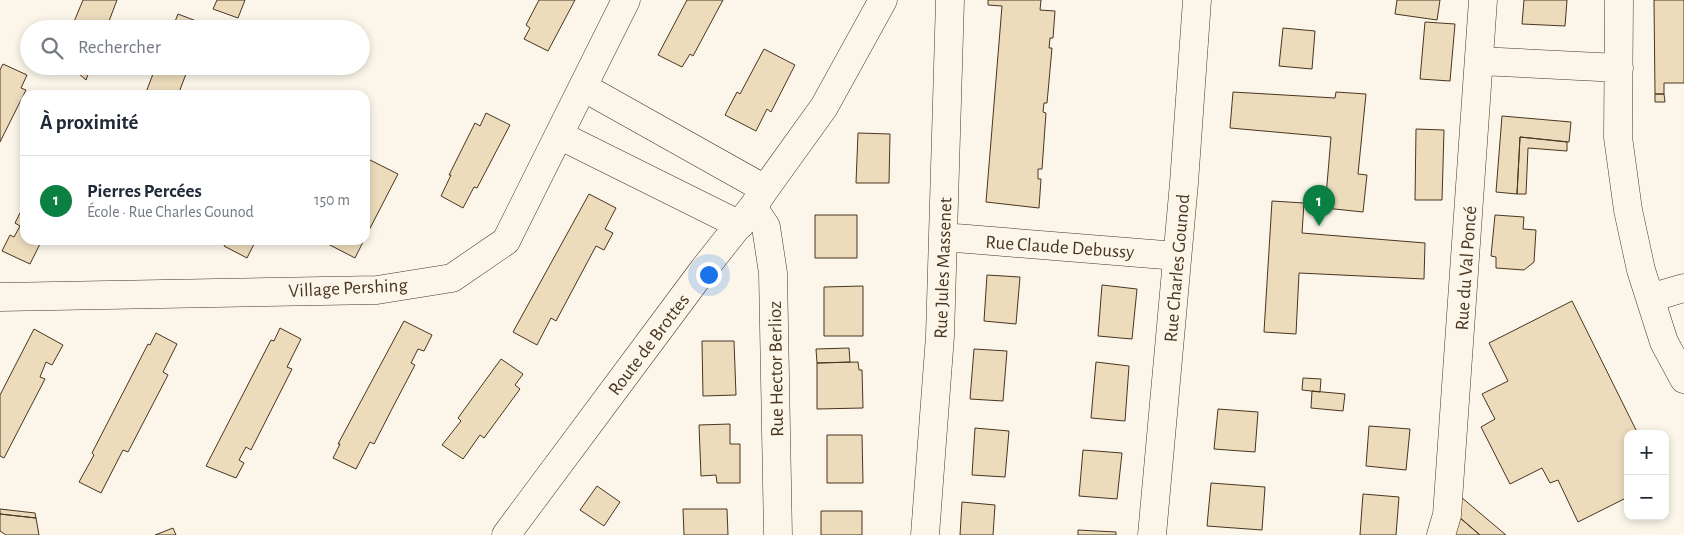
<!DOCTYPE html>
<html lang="fr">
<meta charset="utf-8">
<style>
body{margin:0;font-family:"Alegreya Sans",sans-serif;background:#f2f2f3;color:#1f2937}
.controls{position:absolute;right:15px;bottom:15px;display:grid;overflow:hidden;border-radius:10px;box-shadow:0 2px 8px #0003}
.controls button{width:45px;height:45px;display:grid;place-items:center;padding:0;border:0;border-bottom:1px solid #e0e1e3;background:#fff;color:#1f2937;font:25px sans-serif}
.you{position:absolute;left:708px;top:274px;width:18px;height:18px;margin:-12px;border:4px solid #fff;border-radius:50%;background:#1a73e8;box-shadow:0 0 0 8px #1a73e833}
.badge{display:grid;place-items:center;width:32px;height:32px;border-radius:50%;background:#0b8043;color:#fff;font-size:16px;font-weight:700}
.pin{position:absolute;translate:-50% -41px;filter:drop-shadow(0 1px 2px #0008)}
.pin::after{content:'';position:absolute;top:26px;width:18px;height:15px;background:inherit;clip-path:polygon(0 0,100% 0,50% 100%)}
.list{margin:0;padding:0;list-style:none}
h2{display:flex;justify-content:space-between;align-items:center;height:65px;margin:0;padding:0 20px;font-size:21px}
h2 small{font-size:16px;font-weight:400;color:#747a83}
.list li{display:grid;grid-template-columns:32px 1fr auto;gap:15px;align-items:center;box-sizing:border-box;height:90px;padding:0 20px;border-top:1px solid #e0e1e3}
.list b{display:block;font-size:19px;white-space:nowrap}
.list p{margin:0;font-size:16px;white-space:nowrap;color:#747a83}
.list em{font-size:16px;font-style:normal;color:#747a83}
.icon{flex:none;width:28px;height:28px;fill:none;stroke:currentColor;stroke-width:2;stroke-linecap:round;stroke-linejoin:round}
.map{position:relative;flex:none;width:1684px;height:535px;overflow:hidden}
.search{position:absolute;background:#fff;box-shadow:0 2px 8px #0003;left:20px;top:20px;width:350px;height:55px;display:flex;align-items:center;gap:12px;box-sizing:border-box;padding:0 18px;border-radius:28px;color:#747a83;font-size:19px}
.panel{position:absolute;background:#fff;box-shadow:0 2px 8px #0003;left:20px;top:90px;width:350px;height:155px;border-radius:15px}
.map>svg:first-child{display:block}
.building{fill:#ecdcbc;stroke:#4a3520}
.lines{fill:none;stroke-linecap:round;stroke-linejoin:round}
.minor-casing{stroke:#4a3520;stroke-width:29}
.minor{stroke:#fbf6e9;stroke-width:28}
.labels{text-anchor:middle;stroke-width:4;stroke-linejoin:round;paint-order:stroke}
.street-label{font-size:19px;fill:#4a3520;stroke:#fbf6e9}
</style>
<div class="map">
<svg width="1684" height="535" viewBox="0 0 1684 535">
<rect width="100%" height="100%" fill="#fbf6e9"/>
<!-- building -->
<path class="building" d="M83,0H117L106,29H71Z
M217,0H245L238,18L213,9Z
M539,0H575L548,51L524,39L530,28L526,25Z
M687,0H723L693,56L690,54L682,67L658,55Z
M988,0H1041L1040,10L1055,11L1053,38H1050L1049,48H1052L1047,103H1044L1043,112L1046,113L1042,169H1038V179H1041L1039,208L986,202L1002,6L988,5Z
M1397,0H1440L1437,20L1395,14Z
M1524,0H1567L1565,26L1522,24Z
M1654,0H1684V83H1664V94H1655Z
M178,14L217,29H172Z
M1425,22L1455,24L1450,81L1420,79Z
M1283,28L1315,31L1312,69L1279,66Z
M764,49L795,65L771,112L767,109L756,131L725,115L737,92L740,94Z
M3,64L27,75L21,88L26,90L0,142V70Z
M70,66H91L86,80Z
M156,66H189L178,95H145Z
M1233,92L1335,98L1336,92L1366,94L1358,174L1367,175L1363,212L1325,208L1331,137L1230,128Z
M1655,94H1664L1665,102H1655Z
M486,113L510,125L477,188L474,187L463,208L441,196L451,175H449L475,123L480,126Z
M1502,116L1571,122L1569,142L1520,137L1517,194L1496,192Z
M1416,129L1444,130L1442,200H1415Z
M858,133L890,134L889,183H856Z
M1520,137L1567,142V151L1528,148L1526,194H1517Z
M368,159L398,174L365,238V166Z
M589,194L616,208L605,229L613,233L604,250L596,246L556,321L551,318L537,345L513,332Z
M1272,201L1304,203L1302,233L1425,243L1424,279L1299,273L1296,334L1264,332Z
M25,203V240H42L30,264L2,251L10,235L14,237L20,226L15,223Z
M815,215H857V258H815Z
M1495,215L1524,217L1523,229L1536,230L1534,262L1524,270L1496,268V257L1491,256Z
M227,240H256L247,258L224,246Z
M329,240H364L355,258L328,244Z
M987,275L1020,277L1016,324L984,321Z
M1102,285L1137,289L1132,339L1098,336Z
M863,286V336H824V287Z
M1572,301L1638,434H1628V497L1578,522L1558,480L1550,483L1542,468L1510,484L1481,427L1495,419L1482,394L1508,381L1489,343Z
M404,321L432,335L424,351L418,349L411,363L415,365L394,405L374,444L370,442L356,469L333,458L340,444H338Z
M280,328L301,339L287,367L292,369L251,450L246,447L239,460L244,463L236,478L206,466L271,340L274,341Z
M34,329L63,345L52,365L46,362L40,377L45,379L4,458L0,456V395Z
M156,333L177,344L163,372L168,375L128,452L123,450L101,493L79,482L94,455L92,453L148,344L150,345Z
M702,341H734L736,395L703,396Z
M849,348L850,362L817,363L816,349Z
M974,349L1007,351L1003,401L970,399Z
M501,359L523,374L515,385L520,389L484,438L480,435L463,459L442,445L461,421L458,418Z
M858,362L859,370H862L863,408L817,409V363Z
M1096,362L1129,366L1125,421L1091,418Z
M1303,378L1321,379L1320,392L1302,390Z
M1312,391L1345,394L1343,411L1311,408Z
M1218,409L1258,412L1255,452L1214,449Z
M730,424V444H740V483H717L716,475L701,476L699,425Z
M1369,426L1410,429L1406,470L1366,466Z
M975,428L1009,431L1005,477L972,475Z
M827,435H862L863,483H827Z
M1083,450L1122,453L1117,499L1079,496Z
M1211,483L1265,487L1262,530L1207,526Z
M597,486L620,502L604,526L580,510Z
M1363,494L1399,497L1396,535H1360Z
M1461,497L1506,535H1480L1459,517Z
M962,502L995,505L993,535H960Z
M0,509L35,513L36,518L0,514Z
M683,509H727L728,535H684Z
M821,511H862V535H821Z
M0,514L36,518L39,535H6L0,531Z
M1459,517L1480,535H1455Z
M173,528L176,535H155Z
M1078,530L1116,532V535H1078Z"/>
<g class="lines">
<!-- minor casing -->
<g class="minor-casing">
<path id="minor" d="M1619,0L1618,137L1628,210L1641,270L1664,342L1684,379
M1479,61L1619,68
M583,87L765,189
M559,135L740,225
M753,207L766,227L773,273L778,535
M943,237L1177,256
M0,297L377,290L452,278L506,241L626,0
M1650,298L1684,288
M506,535L704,269L753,207L765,189L824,107L883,0
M925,535L940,336L950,0
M1152,535L1184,183L1197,0
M1441,535L1447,515L1483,0"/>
</g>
<!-- minor -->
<use href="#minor" class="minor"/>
</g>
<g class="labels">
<!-- street labels -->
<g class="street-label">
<text transform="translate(1060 246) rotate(4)" y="7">Rue Claude Debussy</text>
<text transform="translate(942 268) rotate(-88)" y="7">Rue Jules Massenet</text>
<text transform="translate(1176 268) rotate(-85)" y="7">Rue Charles Gounod</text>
<text transform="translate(1465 268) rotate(-86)" y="7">Rue du Val Poncé</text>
<text transform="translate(348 287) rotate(-3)" y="7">Village Pershing</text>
<text transform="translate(648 344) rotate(-53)" y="7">Route de Brottes</text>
<text transform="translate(775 369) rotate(-91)" y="7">Rue Hector Berlioz</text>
</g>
</g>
</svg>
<div class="controls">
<button>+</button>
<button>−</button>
</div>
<div class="you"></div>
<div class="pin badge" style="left:1319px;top:226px">1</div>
<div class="search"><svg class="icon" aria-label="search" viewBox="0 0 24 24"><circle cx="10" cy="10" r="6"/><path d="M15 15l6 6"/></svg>Rechercher</div>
<section class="panel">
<h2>À proximité<small></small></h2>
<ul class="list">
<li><span class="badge">1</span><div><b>Pierres Percées</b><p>École · Rue Charles Gounod</p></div><em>150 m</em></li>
</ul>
</section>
</div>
